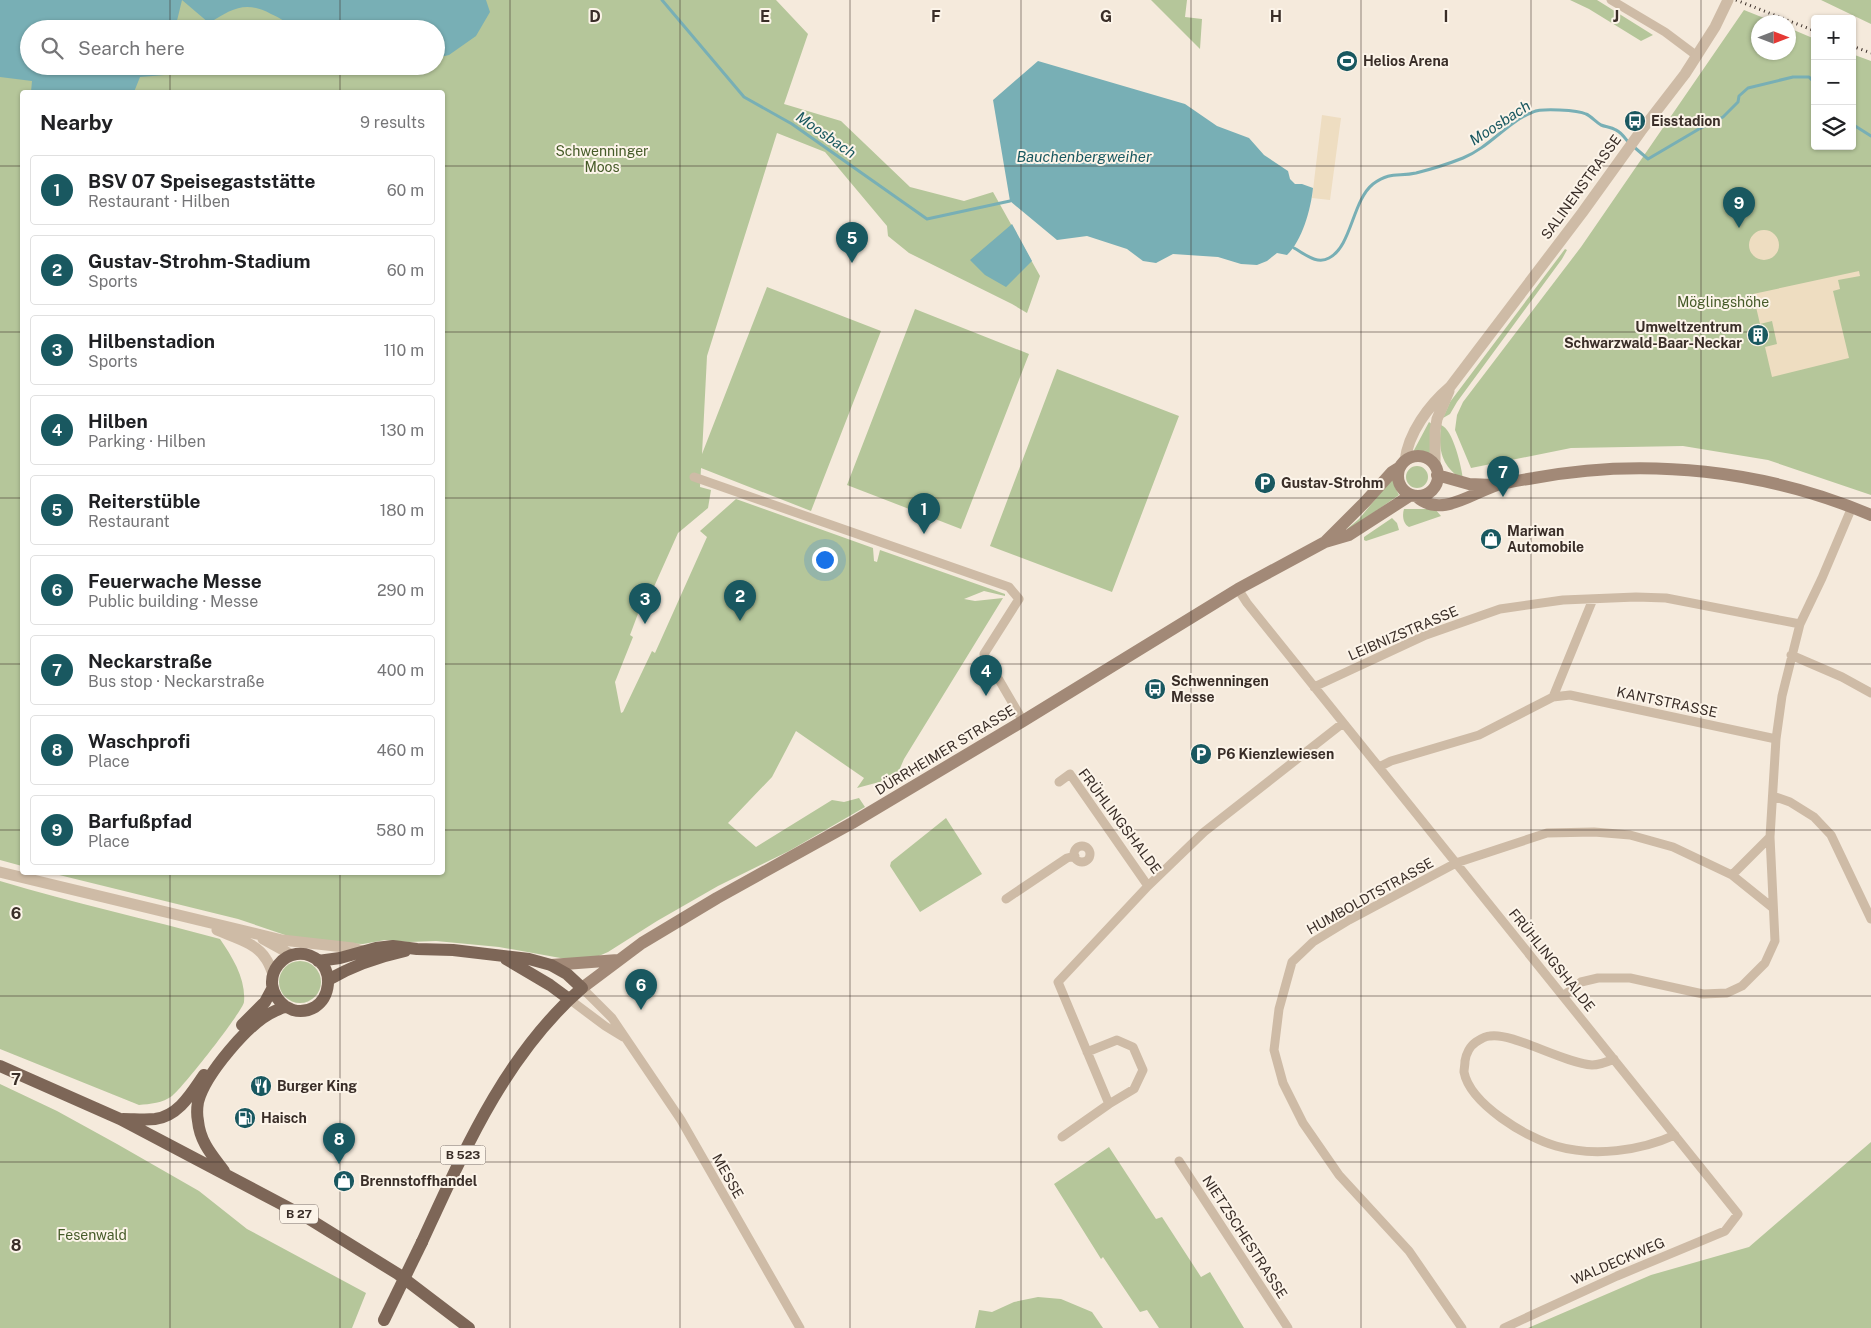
<!DOCTYPE html>
<meta charset="utf-8">
<style>
body{margin:0;font-family:"Public Sans",sans-serif;background:#f2f2f2;color:#202124}
.controls{position:absolute;right:15px;top:15px;display:grid;overflow:hidden;border-radius:5px;box-shadow:0 1px 4px #0004}
.controls button{width:45px;height:45px;display:grid;place-items:center;padding:0;border:0;border-bottom:1px solid #e0e0e0;background:#fff;color:#202124;font:25px sans-serif}
.compass{position:absolute;left:1751px;top:15px;width:45px;height:45px;border-radius:50%;background:#fff;box-shadow:0 1px 4px #0004;rotate:90deg}
.you{position:absolute;left:824px;top:559px;width:18px;height:18px;margin:-12px;border:4px solid #fff;border-radius:50%;background:#1a73e8;box-shadow:0 0 0 8px #1a73e833}
.badge{display:grid;place-items:center;width:32px;height:32px;border-radius:50%;background:#195860;color:#fff;font-size:16px;font-weight:700}
.pin{position:absolute;translate:-50% -41px;filter:drop-shadow(0 1px 2px #0008)}
.pin::after{content:'';position:absolute;top:26px;width:18px;height:15px;background:inherit;clip-path:polygon(0 0,100% 0,50% 100%)}
.list{margin:0;padding:0;list-style:none}
h2{display:flex;justify-content:space-between;align-items:center;height:65px;margin:0;padding:0 20px;font-size:21px}
h2 small{font-size:16px;font-weight:400;color:#757577}
.list li{display:grid;grid-template-columns:32px 1fr auto;gap:15px;align-items:center;box-sizing:border-box;height:70px;margin:0 10px 10px;padding:0 10px;border:1px solid #e0e0e0;border-radius:5px}
.list b{display:block;font-size:19px;white-space:nowrap}
.list p{margin:0;font-size:16px;white-space:nowrap;color:#757577}
.list em{font-size:16px;font-style:normal;color:#757577}
.icon{flex:none;width:28px;height:28px;fill:none;stroke:currentColor;stroke-width:2;stroke-linecap:round;stroke-linejoin:round}
.map{position:relative;flex:none;width:1871px;height:1328px;overflow:hidden}
.search{position:absolute;background:#fff;box-shadow:0 1px 4px #0004;left:20px;top:20px;width:425px;height:55px;display:flex;align-items:center;gap:12px;box-sizing:border-box;padding:0 18px;border-radius:28px;color:#757577;font-size:19px}
.panel{position:absolute;background:#fff;box-shadow:0 1px 4px #0004;left:20px;top:90px;width:425px;height:785px;border-radius:5px}
.map>svg:first-child{display:block}
.green{fill:#b5c69a;fill-rule:evenodd}
.plaza{fill:#eeddc1}
.water{fill:#78afb5}
.lines{fill:none;stroke-linecap:round;stroke-linejoin:round}
.stream{stroke:#78afb5;stroke-width:3}
.minor{stroke:#cebba6;stroke-width:9}
.tertiary{stroke:#cebba6;stroke-width:11}
.secondary{stroke:#a28977;stroke-width:12}
.primary{stroke:#7d6657;stroke-width:12}
.rail{stroke:#3a2e28;stroke-width:3;stroke-dasharray:1 4;stroke-linecap:butt}
.primary-bridge{stroke:#7d6657;stroke-width:12}
.grid{fill:none;stroke:#3a2e28;stroke-width:1;stroke-opacity:0.55}
.labels{text-anchor:middle;stroke-width:4;stroke-linejoin:round;paint-order:stroke}
.shield{fill:#fcf4e9;stroke:#746962;stroke-width:1}
.shield-label{font-size:12px;font-weight:bold;fill:#3a2e28}
.poi-label{font-size:14px;font-weight:bold;fill:#3a2e28;stroke:#fcf4e9;text-anchor:start}
.park-label{font-size:14px;fill:#465b29;stroke:#fcf4e9}
.street-label{font-size:14px;fill:#3a2e28;stroke:#fcf4e9}
.water-label{font-size:15px;font-style:italic;fill:#195860;stroke:#fcf4e9}
.grid-label{font-size:16px;text-anchor:middle;font-weight:bold;fill:#3a2e28;stroke:#fcf4e9;stroke-width:4;stroke-linejoin:round;paint-order:stroke}
</style>
<div class="map">
<svg width="1871" height="1328" viewBox="0 0 1871 1328">
<rect width="100%" height="100%" fill="#f5eadc"/>
<!-- green -->
<path class="green" d="M0,0H776L808,34L784,104L841,121L910,187L964,201L993,192L1040,276L1027,313L1012,304L909,253L888,236L887,226L825,152L777,133L707,356L702,454L767,287L881,331L811,511L701,468L700,487L711,490L708,508L678,533L653,589L648,587L630,635L633,637L615,682L621,713L623,712L652,651L655,653L707,537L700,531L736,499L873,548L874,561L877,562L880,550L1005,594V596L984,591L964,599L975,601L1003,598L904,759L898,773L883,781L857,788L864,778L796,731L772,777L728,823L756,847L832,800L844,802L859,798L865,807L789,851L718,886L657,921L608,952L592,959L577,961L499,947L436,941L409,942L385,940L363,944L335,943L294,938L238,919L51,873L442,872V92H22V866L0,860ZM29,29H436V66H29Z
M1151,0H1187L1185,17L1202,19L1200,49Z
M1570,0H1597L1653,35L1641,41L1589,9Z
M1821,0H1871V24Z
M1744,10L1774,22H1758V52H1788L1789,28L1815,39V146H1852V54L1871,61V495L1768,460L1683,446L1571,448L1471,468L1455,430L1457,415L1463,402L1581,247Z
M1565,249L1567,250L1562,259L1457,402L1450,414L1443,418L1450,402Z
M915,309L1029,354L961,529L847,485Z
M1057,369L1179,416L1112,592L990,546Z
M1429,422L1433,425L1431,456L1423,452H1413Z
M1441,425C1453,429 1462,468 1463,480C1441,466 1438,450 1441,425Z
M1406 477a11 11 0 1 1 22 0a11 11 0 1 1-22 0Z
M1393,478L1395,487L1399,495L1347,531V529L1359,519Z
M1404,509H1435L1441,516L1409,527C1403,524 1402,515 1404,509Z
M1392,518L1397,523L1399,530L1366,541L1364,540V537Z
M946,818L982,874L920,912L890,866L891,862Z
M0,881C73,903 147,919 220,939C233,958 246,979 244,1002C243,1011 181,1090 172,1096C163,1103 150,1104 139,1105L0,1049Z
M279 982a21 21 0 1 1 42 0a21 21 0 1 1-42 0Z
M0,1084L57,1111L117,1144L199,1191L247,1229L366,1293L352,1328H0Z
M1871,1142V1328H1528L1651,1275L1749,1247Z
M1109,1147L1156,1219L1162,1217L1201,1277L1210,1272L1244,1328H1159L1147,1310L1140,1312L1103,1257L1101,1259L1054,1184Z
M1038,1297L1061,1299L1092,1312L1103,1328H975L979,1310L992,1312L1014,1302Z"/>
<!-- plaza -->
<path class="plaza" d="M1322,115L1341,118L1330,200L1312,198Z
M1749 245a15 15 0 1 1 30 0a15 15 0 1 1-30 0Z
M1859,271L1860,276L1838,280L1840,289L1833,291L1849,358L1772,377L1765,347L1777,344L1772,321L1760,324L1753,294Z"/>
<!-- water -->
<path class="water" d="M0,0H486L490,12L476,36L449,55L436,58V29H366L367,25L358,29H294C287,22 280,18 271,14C245,0 232,9 209,23L182,0L175,29H29V66H178L177,74L140,77L134,92H31L32,81L0,77Z
M1038,61L1185,104L1217,126L1249,138L1264,155L1288,171L1290,179L1295,184H1302L1313,188C1311,209 1302,241 1287,255L1277,253L1267,261L1257,265L1241,264L1218,257L1173,254L1156,263L1143,261L1127,249L1087,236L1057,240L1010,201L993,100Z
M1012,224L1032,261L1006,287L985,275L970,260Z"/>
<g class="lines">
<!-- stream -->
<path class="stream" d="M662,0L744,97L792,124L927,219L1010,201
M1852,124L1871,136
M1634,147L1648,159L1699,129L1723,117L1738,102L1739,96L1748,88L1793,77H1809L1815,83
M1294,248C1305,254 1317,265 1329,258C1352,246 1352,201 1373,184C1391,171 1398,177 1416,173C1432,169 1448,164 1463,158C1490,147 1507,122 1533,112C1541,108 1578,110 1586,114C1591,116 1596,122 1601,125C1606,127 1611,127 1616,130C1621,132 1625,138 1629,143"/>
<!-- minor -->
<path class="minor" d="M1611,0L1665,32L1697,56
M694,477L1009,587L1019,599L984,654L1023,721
M1238,589L1247,603L1738,1214L1725,1231L1617,1276L1504,1328
M1791,655L1842,677L1871,693
M1314,687L1426,635L1500,609L1563,600L1636,597L1666,598L1800,624
M1553,697L1593,599
M1379,767L1391,761L1479,735L1553,697L1570,695L1776,739
M1059,782L1070,774L1148,886L1204,832L1343,723
M1773,796L1790,802L1814,817L1831,835L1871,919
M1770,837L1732,875L1773,908
M1074 854a8 8 0 1 1 16 0a8 8 0 1 1-16 0Z
M1006,899L1067,858L1075,856
M582,988L612,1018L681,1120L800,1328
M1563,996L1581,982L1598,978H1630L1703,994L1727,993L1742,986L1765,963L1775,941L1770,837L1776,739L1782,696L1800,624L1822,578L1852,507
M569,999L605,1026L623,1037
M1087,1052L1117,1040L1133,1047L1143,1070L1134,1089L1109,1104
M1614,1059C1607,1062 1599,1065 1592,1065C1563,1063 1512,1032 1490,1036C1486,1036 1479,1040 1476,1042C1470,1046 1466,1054 1465,1061C1465,1065 1464,1069 1464,1072C1470,1104 1527,1138 1556,1146C1594,1157 1640,1151 1675,1135
M1062,1137L1109,1104L1058,982L1148,886
M1179,1161L1288,1328
M1462,1328L1409,1251L1339,1175L1303,1123L1283,1083L1274,1050L1279,1009L1292,962L1313,942L1349,920L1456,863L1547,833L1594,832L1630,835L1673,847L1732,875"/>
<!-- tertiary -->
<path class="tertiary" d="M1405,461C1408,433 1429,405 1450,387L1582,213L1641,131L1685,74L1715,27L1728,0
M1435,466V431L1437,419L1449,391
M0,872L282,940L353,948L363,951
M217,930C233,937 257,943 266,959C269,963 271,969 273,974
M263,939L292,955"/>
<!-- secondary -->
<path class="secondary" d="M1398 476a20 20 0 1 1 40 0a20 20 0 1 1-40 0Z
M1437,475L1469,484L1493,485
M1416,496C1440,519 1472,493 1497,485C1508,482 1521,480 1534,478C1646,457 1766,470 1871,515
M1326,541L1366,501L1392,472L1400,467
M551,965L618,960
M582,988L642,943L717,898L852,823L1023,721L1238,589L1325,542L1349,535L1411,495"/>
<!-- primary -->
<path class="primary" d="M506,959L550,985L569,999
M318,961L340,958L376,948L393,946L417,949L453,950L529,959L551,965L567,974L582,988C505,1055 464,1151 422,1242
M328,980C352,966 378,957 405,951
M242,1025L265,1002L272,989
M0,1066L120,1119L306,1217L398,1274L469,1328
M123,1119C134,1119 145,1120 155,1119C179,1116 192,1092 204,1075
M224,1171C212,1155 200,1142 198,1121C197,1116 197,1108 198,1102C205,1075 249,1022 275,1011C277,1010 283,1007 286,1007C288,1007 290,1009 293,1010C300,1012 308,1011 315,1007C330,997 333,973 319,961C289,936 251,981 286,1007"/>
<!-- rail -->
<path class="rail" d="M1736,0L1815,31
M1852,46L1871,53"/>
<!-- primary-bridge -->
<path class="primary-bridge" d="M384,1320L422,1242"/>
</g>
<!-- grid -->
<path class="grid" d="M170,0V29M340,0V29M510,0V1328M680,0V1328M850,0V1328M1021,0V1328M1191,0V1328M1361,0V1328M1531,0V1328M1701,0V1328M170,66V92M340,66V92M0,166H22M442,166H1871M0,332H22M442,332H1871M0,498H22M442,498H1871M0,664H22M442,664H1871M0,830H22M442,830H1871M170,872V1328M340,872V1328M0,996H1871M0,1162H1871"/>
<!-- icons -->
<defs>
<g id="stadium-disc" transform="scale(1.125)"><circle r="9.5" fill="#195860" stroke="#fcf4e9"/><path d="M0-5a6.5 5 0 1 0 0 10a6.5 5 0 1 0 0-10ZM-3.5-1.8h7v3.6h-7Z" fill="#fff"/></g>
<g id="bus-disc" transform="scale(1.125)"><circle r="9.5" fill="#195860" stroke="#fcf4e9"/><path d="M-5-6H5V4H4V6H2V4H-2V6H-4V4H-5ZM-3.5-4V0h7V-4ZM-3.5 1.2v1.5H-2V1.2ZM2 1.2v1.5H3.5V1.2Z" fill="#fff"/></g>
<g id="building-disc" transform="scale(1.125)"><circle r="9.5" fill="#195860" stroke="#fcf4e9"/><path d="M-4-6H4V6H1V3H-1V6H-4ZM-2.5-4.3h1.7v1.8h-1.7ZM.8-4.3h1.7v1.8H.8ZM-2.5-1h1.7V.8h-1.7ZM.8-1h1.7V.8H.8Z" fill="#fff"/></g>
<g id="parking-disc" transform="scale(1.125)"><circle r="9.5" fill="#195860" stroke="#fcf4e9"/><path d="M-3.5-5.5H1a3.5 3.5 0 0 1 0 7H-1V5.5H-3.5ZM-1-3.4V-.6H.8a1.4 1.4 0 0 0 0-2.8Z" fill="#fff"/></g>
<g id="shop-disc" transform="scale(1.125)"><circle r="9.5" fill="#195860" stroke="#fcf4e9"/><path d="M-5-2.5h2.3a2.7 3.5 0 0 1 5.4 0H5L5.5 6h-11ZM-1.5-2.5h3a1.5 2.3 0 0 0-3 0Z" fill="#fff"/></g>
<g id="restaurant-disc" transform="scale(1.125)"><circle r="9.5" fill="#195860" stroke="#fcf4e9"/><path d="M-5-6h1v4h1v-4h1v4h1v-4h1v5L-1.5 .5V6h-2V.5L-5-1ZM5-6V6H3V1.5H1.5Q1.5-4 5-6Z" fill="#fff"/></g>
<g id="fuel-disc" transform="scale(1.125)"><circle r="9.5" fill="#195860" stroke="#fcf4e9"/><path d="M-5.5-6h7V0h2V4h1.3V-2.5L3-4.5l.8-.8L6-3V5H2.5V1h-1V6h-7ZM-4.2-4.7v3.2H.2V-4.7Z" fill="#fff"/></g>
</defs>
<g fill-rule="evenodd">
<use href="#stadium-disc" x="1347" y="61"/>
<use href="#bus-disc" x="1635" y="121"/>
<use href="#building-disc" x="1758" y="335"/>
<use href="#parking-disc" x="1265" y="483"/>
<use href="#shop-disc" x="1491" y="539"/>
<use href="#bus-disc" x="1155" y="689"/>
<use href="#parking-disc" x="1201" y="754"/>
<use href="#restaurant-disc" x="261" y="1086"/>
<use href="#fuel-disc" x="245" y="1118"/>
<use href="#shop-disc" x="344" y="1181"/>
</g>
<g class="labels">
<!-- shield labels -->
<g class="shield">
<rect x="440.5" y="1145.5" width="45" height="19" rx="4"/>
<rect x="280" y="1204.5" width="38" height="19" rx="4"/>
</g>
<g class="shield-label">
<text x="463" y="1159">B 523</text>
<text x="299" y="1218">B 27</text>
</g>
<!-- poi labels -->
<g class="poi-label">
<text x="1363" y="66">Helios Arena</text>
<text x="1651" y="126">Eisstadion</text>
<text x="1742" y="332" text-anchor="end">Umweltzentrum<tspan x="1742" dy="16">Schwarzwald-Baar-Neckar</tspan></text>
<text x="1281" y="488">Gustav-Strohm</text>
<text x="1507" y="536">Mariwan<tspan x="1507" dy="16">Automobile</tspan></text>
<text x="1171" y="686">Schwenningen<tspan x="1171" dy="16">Messe</tspan></text>
<text x="1217" y="759">P6 Kienzlewiesen</text>
<text x="277" y="1091">Burger King</text>
<text x="261" y="1123">Haisch</text>
<text x="360" y="1186">Brennstoffhandel</text>
</g>
<!-- park labels -->
<g class="park-label">
<text x="602" y="156">Schwenninger<tspan x="602" dy="16">Moos</tspan></text>
<text x="1723" y="307">Möglingshöhe</text>
<text x="92" y="1240">Fesenwald</text>
</g>
<!-- street labels -->
<g class="street-label">
<text transform="translate(1581 187) rotate(-54)" y="5">SALINENSTRASSE</text>
<text transform="translate(1403 633) rotate(-23)" y="5">LEIBNIZSTRASSE</text>
<text transform="translate(1667 702) rotate(12)" y="5">KANTSTRASSE</text>
<text transform="translate(945 750) rotate(-31)" y="5">DÜRRHEIMER STRASSE</text>
<text transform="translate(1120 821) rotate(53)" y="5">FRÜHLINGSHALDE</text>
<text transform="translate(1370 896) rotate(-29)" y="5">HUMBOLDTSTRASSE</text>
<text transform="translate(1552 960) rotate(51)" y="5">FRÜHLINGSHALDE</text>
<text transform="translate(728 1176) rotate(61)" y="5">MESSE</text>
<text transform="translate(1245 1237) rotate(57)" y="5">NIETZSCHESTRASSE</text>
<text transform="translate(1618 1261) rotate(-23)" y="5">WALDECKWEG</text>
</g>
<!-- water labels -->
<g class="water-label">
<text transform="translate(1500 123) rotate(-33)" y="5">Moosbach</text>
<text transform="translate(826 135) rotate(35)" y="5">Moosbach</text>
<text x="1084" y="162">Bauchenbergweiher</text>
</g>
</g>
<g class="grid-label">
<text x="595" y="22">D</text>
<text x="765" y="22">E</text>
<text x="936" y="22">F</text>
<text x="1106" y="22">G</text>
<text x="1276" y="22">H</text>
<text x="1446" y="22">I</text>
<text x="1616" y="22">J</text>
<text x="16" y="919">6</text>
<text x="16" y="1085">7</text>
<text x="16" y="1251">8</text>
</g>
</svg>
<div class="controls">
<button>+</button>
<button>−</button>
<button><svg class="icon" aria-label="layers" viewBox="0 0 24 24"><path d="M12 4l9 5-9 5-9-5zM3 14l9 5 9-5"/></svg></button>
</div>
<svg class="compass" viewBox="-18 -18 36 36"><path d="M0-13l5 13h-10z" fill="#e53935"/><path d="M0 13l5-13h-10z" fill="#757577"/></svg>
<div class="you"></div>
<div class="pin badge" style="left:924px;top:534px">1</div>
<div class="pin badge" style="left:740px;top:621px">2</div>
<div class="pin badge" style="left:645px;top:624px">3</div>
<div class="pin badge" style="left:986px;top:696px">4</div>
<div class="pin badge" style="left:852px;top:263px">5</div>
<div class="pin badge" style="left:641px;top:1010px">6</div>
<div class="pin badge" style="left:1503px;top:497px">7</div>
<div class="pin badge" style="left:339px;top:1164px">8</div>
<div class="pin badge" style="left:1739px;top:228px">9</div>
<div class="search"><svg class="icon" aria-label="search" viewBox="0 0 24 24"><circle cx="10" cy="10" r="6"/><path d="M15 15l6 6"/></svg>Search here</div>
<section class="panel">
<h2>Nearby<small>9 results</small></h2>
<ul class="list">
<li><span class="badge">1</span><div><b>BSV 07 Speisegaststätte</b><p>Restaurant · Hilben</p></div><em>60 m</em></li>
<li><span class="badge">2</span><div><b>Gustav-Strohm-Stadium</b><p>Sports</p></div><em>60 m</em></li>
<li><span class="badge">3</span><div><b>Hilbenstadion</b><p>Sports</p></div><em>110 m</em></li>
<li><span class="badge">4</span><div><b>Hilben</b><p>Parking · Hilben</p></div><em>130 m</em></li>
<li><span class="badge">5</span><div><b>Reiterstüble</b><p>Restaurant</p></div><em>180 m</em></li>
<li><span class="badge">6</span><div><b>Feuerwache Messe</b><p>Public building · Messe</p></div><em>290 m</em></li>
<li><span class="badge">7</span><div><b>Neckarstraße</b><p>Bus stop · Neckarstraße</p></div><em>400 m</em></li>
<li><span class="badge">8</span><div><b>Waschprofi</b><p>Place</p></div><em>460 m</em></li>
<li><span class="badge">9</span><div><b>Barfußpfad</b><p>Place</p></div><em>580 m</em></li>
</ul>
</section>
</div>
